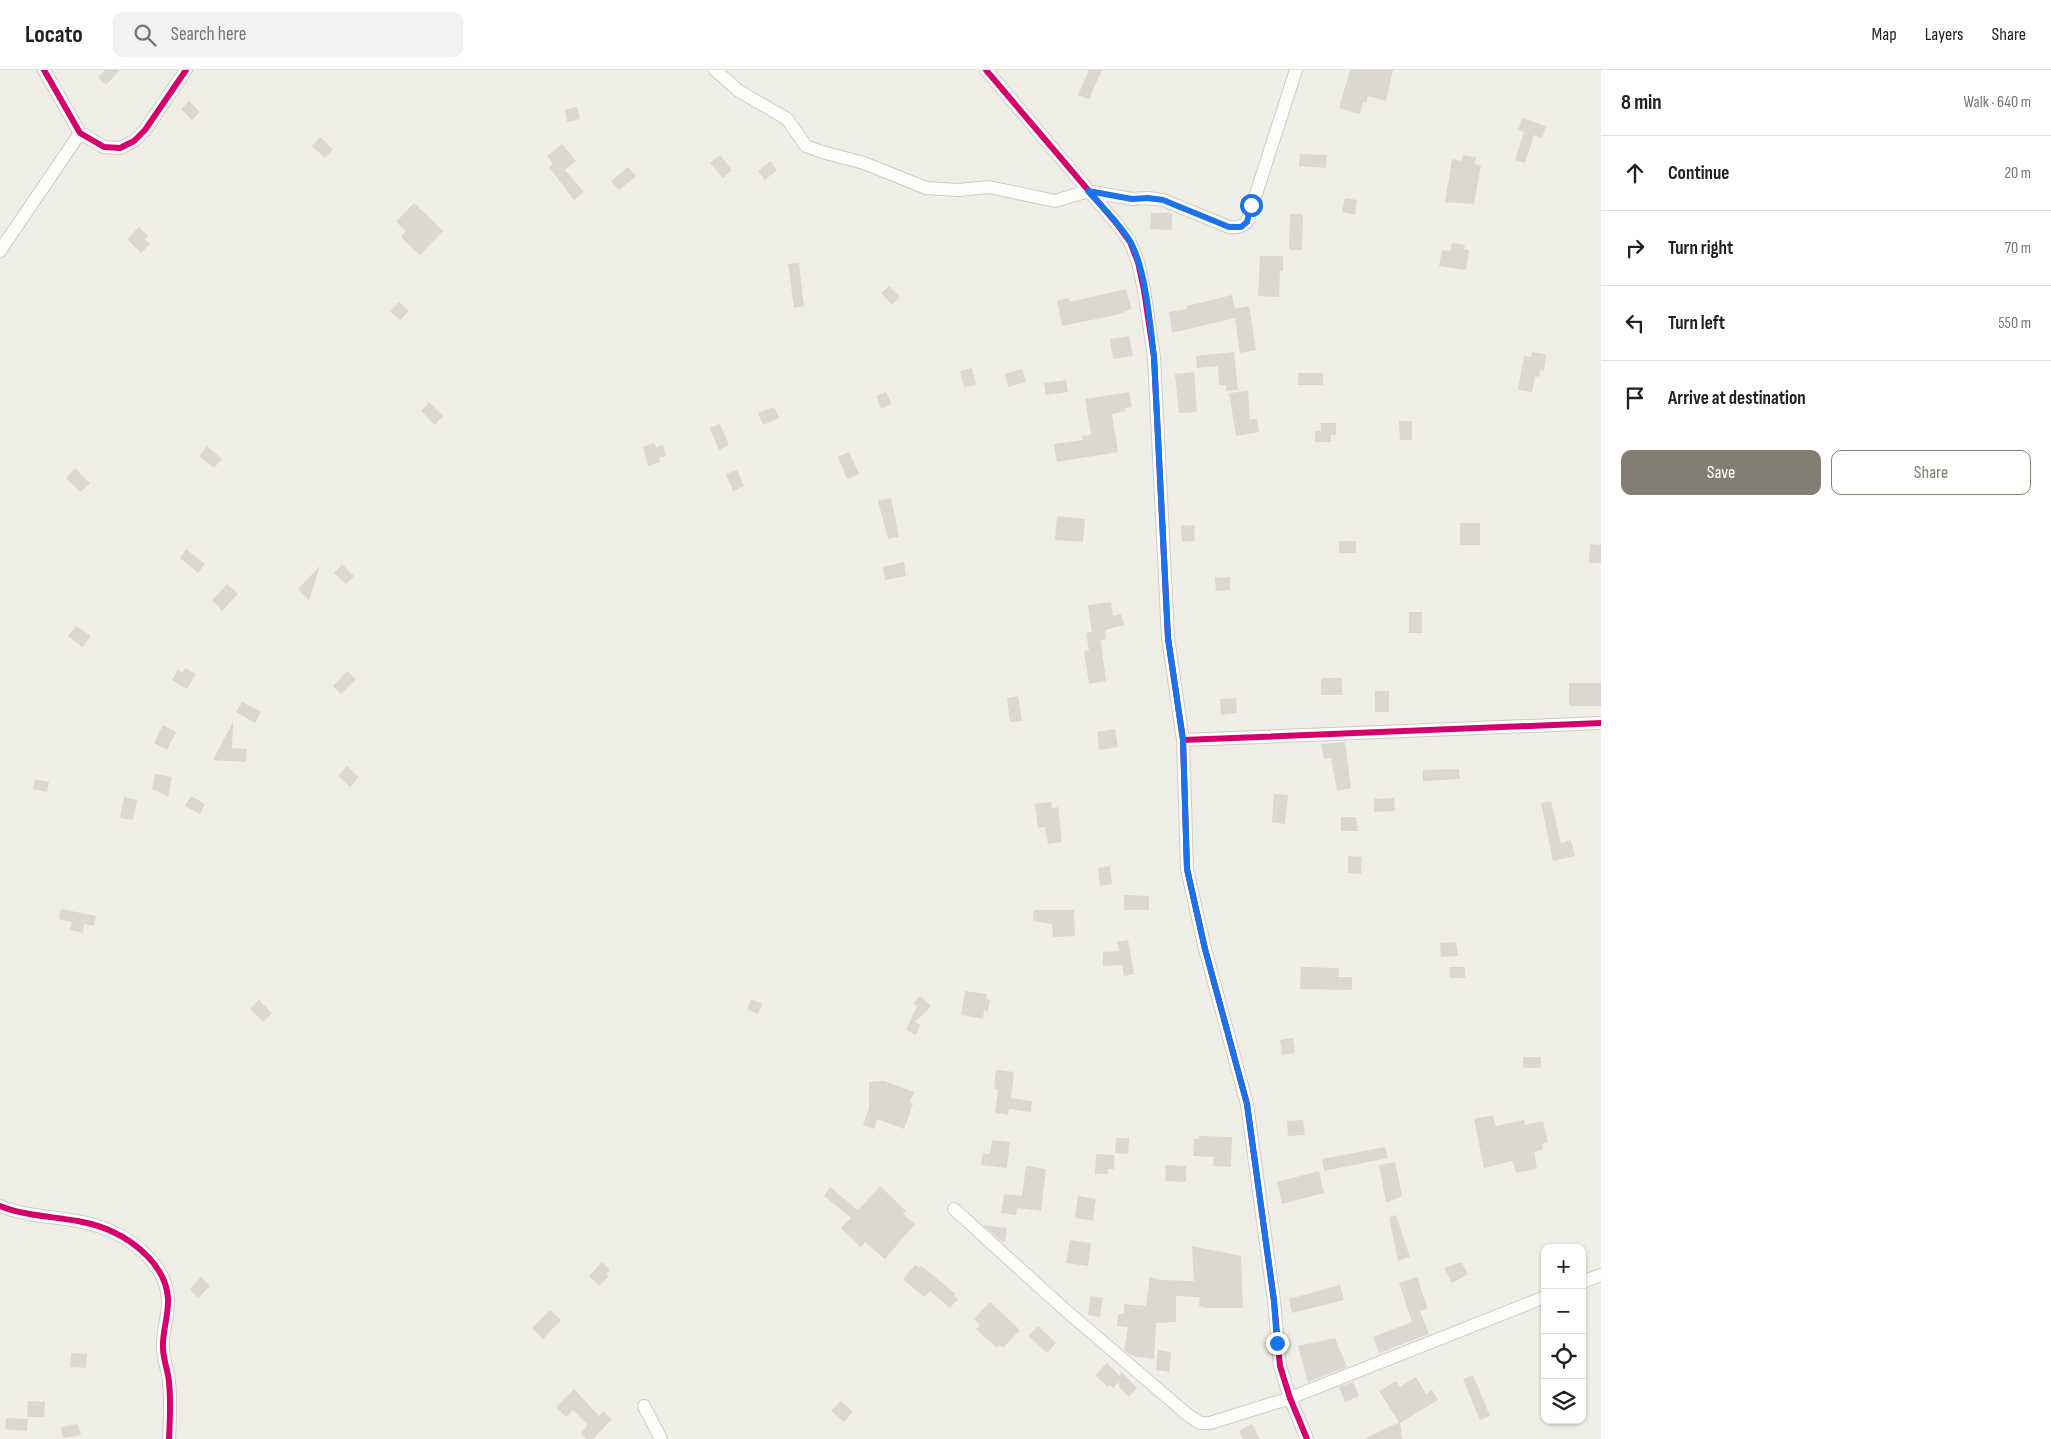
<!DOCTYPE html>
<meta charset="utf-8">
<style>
body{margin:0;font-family:"Sofia Sans Condensed",sans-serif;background:#f2f2f2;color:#202124}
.controls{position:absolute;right:15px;bottom:15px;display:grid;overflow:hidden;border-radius:10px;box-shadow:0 1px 4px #0004}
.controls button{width:45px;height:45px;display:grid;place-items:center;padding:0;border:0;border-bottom:1px solid #e0e0e0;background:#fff;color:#202124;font:25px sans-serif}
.stop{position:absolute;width:15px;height:15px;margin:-11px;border:4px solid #1a73e8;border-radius:50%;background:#fff}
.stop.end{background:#1a73e8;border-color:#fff;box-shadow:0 1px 5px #0008}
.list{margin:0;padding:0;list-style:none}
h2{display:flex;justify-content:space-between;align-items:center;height:65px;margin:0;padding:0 20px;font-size:21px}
h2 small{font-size:16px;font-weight:400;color:#757577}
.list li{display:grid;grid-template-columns:32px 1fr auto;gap:15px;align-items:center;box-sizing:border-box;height:75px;padding:0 20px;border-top:1px solid #e0e0e0}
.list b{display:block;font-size:19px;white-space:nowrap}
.list em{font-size:16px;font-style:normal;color:#757577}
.actions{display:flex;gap:10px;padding:15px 20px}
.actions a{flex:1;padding:11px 0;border:1px solid #827f72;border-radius:10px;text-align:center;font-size:18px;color:#827f72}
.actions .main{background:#827f72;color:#fff}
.icon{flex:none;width:28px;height:28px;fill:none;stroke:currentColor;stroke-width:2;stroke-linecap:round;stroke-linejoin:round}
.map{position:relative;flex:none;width:1601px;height:1369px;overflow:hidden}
header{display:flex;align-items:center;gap:30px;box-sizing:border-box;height:70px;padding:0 25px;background:#fff;border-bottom:1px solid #e0e0e0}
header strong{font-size:24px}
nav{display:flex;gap:28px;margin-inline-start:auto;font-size:18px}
.search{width:350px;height:45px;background:#f2f2f2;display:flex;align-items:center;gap:12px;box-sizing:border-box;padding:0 18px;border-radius:10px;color:#757577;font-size:19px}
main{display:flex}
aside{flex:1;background:#fff}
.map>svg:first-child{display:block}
.building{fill:#dad8d0}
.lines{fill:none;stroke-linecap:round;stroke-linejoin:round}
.street-casing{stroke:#ceccc5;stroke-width:14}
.street{stroke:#fdfdfb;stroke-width:12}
.cycleway-casing{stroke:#fff;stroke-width:9}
.cycleway{stroke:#d6006c;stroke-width:6}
.route{stroke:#1a73e8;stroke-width:6}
</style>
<header>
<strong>Locato</strong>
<div class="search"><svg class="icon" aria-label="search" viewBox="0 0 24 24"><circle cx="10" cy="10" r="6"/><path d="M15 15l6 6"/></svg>Search here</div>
<nav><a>Map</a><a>Layers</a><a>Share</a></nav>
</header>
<main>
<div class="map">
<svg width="1601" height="1369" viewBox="0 0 1601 1369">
<rect width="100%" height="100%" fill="#f0efe7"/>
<!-- building -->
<path class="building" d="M105,0H120L106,15L98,7Z
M1089,0H1102L1089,29L1078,25Z
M1350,0H1393L1386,31L1368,26L1366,33L1363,32L1360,44L1339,38Z
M189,31L200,42L192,50L181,39Z
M577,37L580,49L567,52L565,40Z
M1522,48L1546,56L1542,68L1534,65L1525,93L1515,90L1524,62L1518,60Z
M320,67L333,79L325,88L312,76Z
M562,74L576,91L565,100L584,122L574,130L549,97L553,94L547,86Z
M1300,84L1327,85L1326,98L1299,96Z
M720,85L732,100L723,108L710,93Z
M1463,85L1476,87L1475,94L1481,95L1474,134L1445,132L1452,89L1462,91Z
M770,91L777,100L765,110L758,101Z
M628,97L636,106L619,120L611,111Z
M1345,128L1357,130L1355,145L1342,142Z
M414,133L443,161L420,185L401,167L406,161L396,152Z
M1151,143H1172V160L1150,159Z
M1290,144H1303L1302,180H1289Z
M139,157L148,166L145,169L150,174L141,183L127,169Z
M1452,173L1465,175L1464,179L1469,180L1466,200L1439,196L1442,180L1450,181Z
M1260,186H1283V201H1280L1279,227L1258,226Z
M799,193L804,236L794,238L788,194Z
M889,216L900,227L892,235L881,223Z
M1126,219L1132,239L1116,245L1062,256L1057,231L1069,228V232Z
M1232,225L1235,239L1249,236L1256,280L1240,283L1235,248L1172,263L1169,242L1187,239V236Z
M399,232L409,241L400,250L390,241Z
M1129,266L1133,286L1113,289L1110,269Z
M1234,282L1238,320L1226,321V315H1219L1218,296L1197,298L1196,286Z
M1532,282L1546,284L1544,301L1540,300L1539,307L1535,306L1532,322L1518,320L1524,286L1531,287Z
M972,298L976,315L964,317L960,301Z
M1022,299L1026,312L1008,317L1005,304Z
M1194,302L1197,342L1179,343L1175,304Z
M1298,303H1323V315H1298Z
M1066,310L1068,322L1046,325L1044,313Z
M1248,321L1250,350L1257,348L1259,362L1236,366L1229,323Z
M886,322L892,334L881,339L876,326Z
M1129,322L1132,337L1125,338L1126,341L1112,344L1118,382L1057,392L1054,374L1083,370L1082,366L1091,365L1085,329Z
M429,332L443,346L435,355L421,341Z
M774,337L779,348L763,355L758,343Z
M1399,351H1412V370H1400Z
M1321,353H1336V365H1331V372H1315V361H1321Z
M720,354L729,375L719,380L710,358Z
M654,373L656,377L663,375L666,386L659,388L660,392L648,396L643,377Z
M207,376L222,389L214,398L199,386Z
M849,382L859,404L847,409L838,387Z
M75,398L90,413L81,422L66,408Z
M737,400L744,416L733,421L726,404Z
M891,428L899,467L888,469L878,431Z
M1057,446L1085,449L1083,472L1055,470Z
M1460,453H1480V475H1460Z
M1194,455L1195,471L1182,472L1181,456Z
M1339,471H1356V483H1339Z
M1590,474L1601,475V493H1589Z
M186,479L205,494L198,503L180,488Z
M904,492L906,506L885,510L883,497Z
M342,494L354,506L346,514L334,503Z
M320,496L309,530L298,519Z
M1230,507V520L1216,521L1215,508Z
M227,514L238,524L222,541L212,530Z
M1111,532L1113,546L1121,544L1124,555L1105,560L1106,569L1101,570L1106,611L1089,614L1084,581L1089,580L1086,563L1092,562L1088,535Z
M1409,542H1422V563H1409Z
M76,556L91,566L82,577L68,566Z
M185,598L196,604L187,619L172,610L178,600L183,603Z
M347,601L356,609L341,624L333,616Z
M1321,608H1342V625H1321Z
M1569,613H1601V636H1569Z
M1375,621H1389V642H1375Z
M1018,626L1022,651L1010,652L1007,628Z
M1236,628L1237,643L1221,645L1220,629Z
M242,632L261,642L255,653L236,642Z
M233,652L232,678L247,679L246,692L213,690Z
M163,655L176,662L167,680L154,673Z
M1115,659L1118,677L1099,680L1097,662Z
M1345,672L1351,718L1337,721L1331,688L1324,689L1321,674Z
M347,696L359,707L350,717L338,706Z
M1459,699L1460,709L1423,711V700Z
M155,704L172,707L168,727L152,719Z
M35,709L49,712L47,722L33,719Z
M1274,724L1288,725L1285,754L1272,752Z
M191,726L205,734L200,744L185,736Z
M124,727L137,730L133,750L120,748Z
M1394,728L1395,741L1374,742V729Z
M1551,731L1561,773L1571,770L1575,786L1553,791L1541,733Z
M1051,732L1052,738L1058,737L1062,772L1048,774L1045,757L1038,758L1035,734Z
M1341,747H1356L1358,761H1341Z
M1348,786L1362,787L1361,804L1348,803Z
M1110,796L1112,814L1100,816L1098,798Z
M1124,825L1149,826V840H1124Z
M61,839L96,846L94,856L84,854L83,863L70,860L72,852L59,849Z
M1034,840H1074L1075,866L1053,867L1052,854L1033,851Z
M1128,870L1134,904L1124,906L1122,895L1103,896V882L1119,881L1117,872Z
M1456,872L1458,886L1441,887L1440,873Z
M1301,897L1339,898L1338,907H1352V920L1300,919Z
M1450,897H1465V908H1449Z
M965,921L987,924L986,929L990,930L988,941L984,940L983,949L961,945Z
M921,926L931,936L915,952L920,955L916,965L906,960L917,936L913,933Z
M751,929L762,934L758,944L747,939Z
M259,930L272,943L263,952L250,939Z
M1293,968L1295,983L1282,985L1280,970Z
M1523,987H1541V998H1523Z
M996,1000L1014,1002L1011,1028L1032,1031L1031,1042L1009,1039L1008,1045L995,1043L998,1020L994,1019Z
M884,1011L914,1022L910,1032L913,1034L904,1059L877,1049L874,1059L863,1055L869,1038V1012Z
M1493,1045L1496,1056L1524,1050L1525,1055L1543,1051L1548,1072L1542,1074L1543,1079L1534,1082L1537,1099L1516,1103L1513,1091L1484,1098L1474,1049Z
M1303,1050L1305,1065L1288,1066L1287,1051Z
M1199,1066L1232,1067L1231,1097L1213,1096L1214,1087L1193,1086L1194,1069H1199Z
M1116,1068H1129L1128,1084L1115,1083Z
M992,1070L1010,1072L1007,1098L981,1095L983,1083L990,1084Z
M1385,1077L1388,1088L1324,1101L1322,1089Z
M1096,1084L1115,1085L1114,1099H1108V1104H1095Z
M1395,1092L1402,1126L1386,1133L1379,1095Z
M1166,1095L1186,1096V1112L1165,1111Z
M1026,1096L1046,1099L1041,1141L1017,1138L1016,1145L1001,1143L1004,1124L1022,1126Z
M1319,1101L1324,1123L1282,1134L1277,1112Z
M880,1116L906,1141L903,1144L915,1154L885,1189L865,1172L861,1177L841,1158L851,1148L824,1126L830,1117L858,1140Z
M1078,1126L1096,1129L1093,1151L1075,1148Z
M1396,1145L1410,1187L1398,1191L1389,1147Z
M983,1155L1007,1158L1005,1172L1001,1171Z
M1070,1170L1091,1173L1088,1196L1066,1193Z
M1192,1176L1241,1186L1243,1238H1205L1199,1236L1200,1227L1176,1226V1252L1156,1253L1154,1289L1132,1286L1124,1280L1128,1257L1117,1256L1118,1244H1124V1234L1146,1236L1150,1207L1161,1210L1194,1211Z
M602,1192L610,1200L606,1204L609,1206L599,1216L589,1206Z
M1461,1192L1468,1204L1452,1213L1444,1198Z
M915,1195L919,1198L921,1196L956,1224L954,1226L958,1229L950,1238L930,1221L924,1227L903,1209Z
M201,1207L210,1216L198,1228L190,1219Z
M1417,1207L1428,1239L1420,1241L1429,1264L1379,1283L1373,1267L1412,1252L1399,1213Z
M1340,1215L1344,1230L1292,1243L1289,1229Z
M1090,1226L1103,1228L1100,1247L1088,1245Z
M990,1232L1020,1260L1003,1278L1000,1275L997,1278L976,1259L980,1255L974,1249Z
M550,1240L561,1250L543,1269L532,1258Z
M1038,1256L1056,1273L1047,1283L1029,1266Z
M1335,1268L1347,1297L1308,1312L1298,1276Z
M1158,1280L1171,1282L1169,1302L1156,1300Z
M71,1283L87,1284L86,1298L70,1297Z
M1107,1293L1120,1306L1121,1301L1137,1318L1129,1327L1119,1317V1312L1113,1318L1110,1315L1108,1317L1095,1305Z
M1473,1305L1490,1346L1480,1350L1463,1309Z
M1416,1307L1426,1324L1432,1320L1438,1330L1400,1353L1402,1369H1364L1399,1352L1379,1321L1396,1311L1400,1317Z
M1353,1312L1359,1326L1345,1332L1339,1317Z
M574,1319L599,1346L603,1341L612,1349L593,1369H586L581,1363L588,1355L573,1340L566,1347L556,1337Z
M28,1331L45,1332L44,1347H27Z
M841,1331L853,1342L844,1352L831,1341Z
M6,1348L28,1349L27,1361L5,1359Z
M78,1354L81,1365L63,1368L61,1357Z
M1252,1354L1260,1369H1243L1239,1361Z"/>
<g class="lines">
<!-- street casing -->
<g class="street-casing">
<path id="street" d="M44,0L80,63L104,77L120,78L134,71L145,60L186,0
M715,0L739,21L787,49L806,76L822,82L864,93L926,118L959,120L989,117L1055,131L1088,121L1132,129L1148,128L1163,130L1229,157C1237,158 1241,157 1247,152L1296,0
M986,0L1117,154L1130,172L1138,192L1144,220L1154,287L1168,568L1183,670L1187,799L1205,879L1247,1034L1274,1231L1280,1296L1290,1328L1307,1369
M0,181L80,63
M1183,670L1601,653
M0,1136C35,1150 76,1145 111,1161C138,1173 166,1198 168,1228C169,1245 162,1262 163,1278C163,1289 168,1300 169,1312C171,1331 170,1350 169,1369
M954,1139L1063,1238L1188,1345L1200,1353H1210L1290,1328L1545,1227
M1582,1212L1601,1205
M644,1336L661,1369"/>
</g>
<!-- street -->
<use href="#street" class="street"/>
<!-- cycleway casing -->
<g class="cycleway-casing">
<path id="cycleway" d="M44,0L80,63L104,77L120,78L134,71L145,60L186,0
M986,0L1117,154L1130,172L1138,192L1144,220L1154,287L1168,568L1183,670L1187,799L1205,879L1247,1034L1274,1231L1280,1296L1290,1328L1307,1369
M1183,670L1601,653
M0,1136C35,1150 76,1145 111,1161C138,1173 166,1198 168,1228C169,1245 162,1262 163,1278C163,1289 168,1300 169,1312C171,1331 170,1350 169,1369"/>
</g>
<!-- cycleway -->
<use href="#cycleway" class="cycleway"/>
</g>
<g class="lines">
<!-- route -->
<path class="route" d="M1251,135L1247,152L1241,157H1229L1163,130L1148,128L1132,129L1088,121C1102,137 1119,153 1130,171C1146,199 1150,254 1154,287L1168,568L1183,670L1187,799L1205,879L1247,1034L1274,1231L1277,1273"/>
</g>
</svg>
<div class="controls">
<button>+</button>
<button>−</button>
<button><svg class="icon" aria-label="locate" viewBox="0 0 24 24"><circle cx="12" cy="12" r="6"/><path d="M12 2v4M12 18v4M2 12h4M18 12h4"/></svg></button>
<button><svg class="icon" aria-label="layers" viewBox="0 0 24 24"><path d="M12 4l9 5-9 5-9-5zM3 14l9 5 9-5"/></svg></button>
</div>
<div class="stop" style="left:1251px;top:135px"></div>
<div class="stop end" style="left:1277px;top:1273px"></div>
</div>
<aside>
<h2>8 min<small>Walk · 640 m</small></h2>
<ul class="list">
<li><svg class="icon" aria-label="ahead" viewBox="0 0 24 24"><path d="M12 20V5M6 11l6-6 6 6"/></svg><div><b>Continue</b></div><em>20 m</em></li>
<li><svg class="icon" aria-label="right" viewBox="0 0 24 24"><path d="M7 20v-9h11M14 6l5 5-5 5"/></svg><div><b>Turn right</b></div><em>70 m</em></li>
<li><svg class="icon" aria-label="left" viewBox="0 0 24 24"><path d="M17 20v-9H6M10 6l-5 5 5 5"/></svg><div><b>Turn left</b></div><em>550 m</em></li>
<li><svg class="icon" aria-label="arrive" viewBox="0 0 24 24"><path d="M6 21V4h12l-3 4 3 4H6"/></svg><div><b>Arrive at destination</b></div></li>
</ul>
<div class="actions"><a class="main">Save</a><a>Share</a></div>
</aside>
</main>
